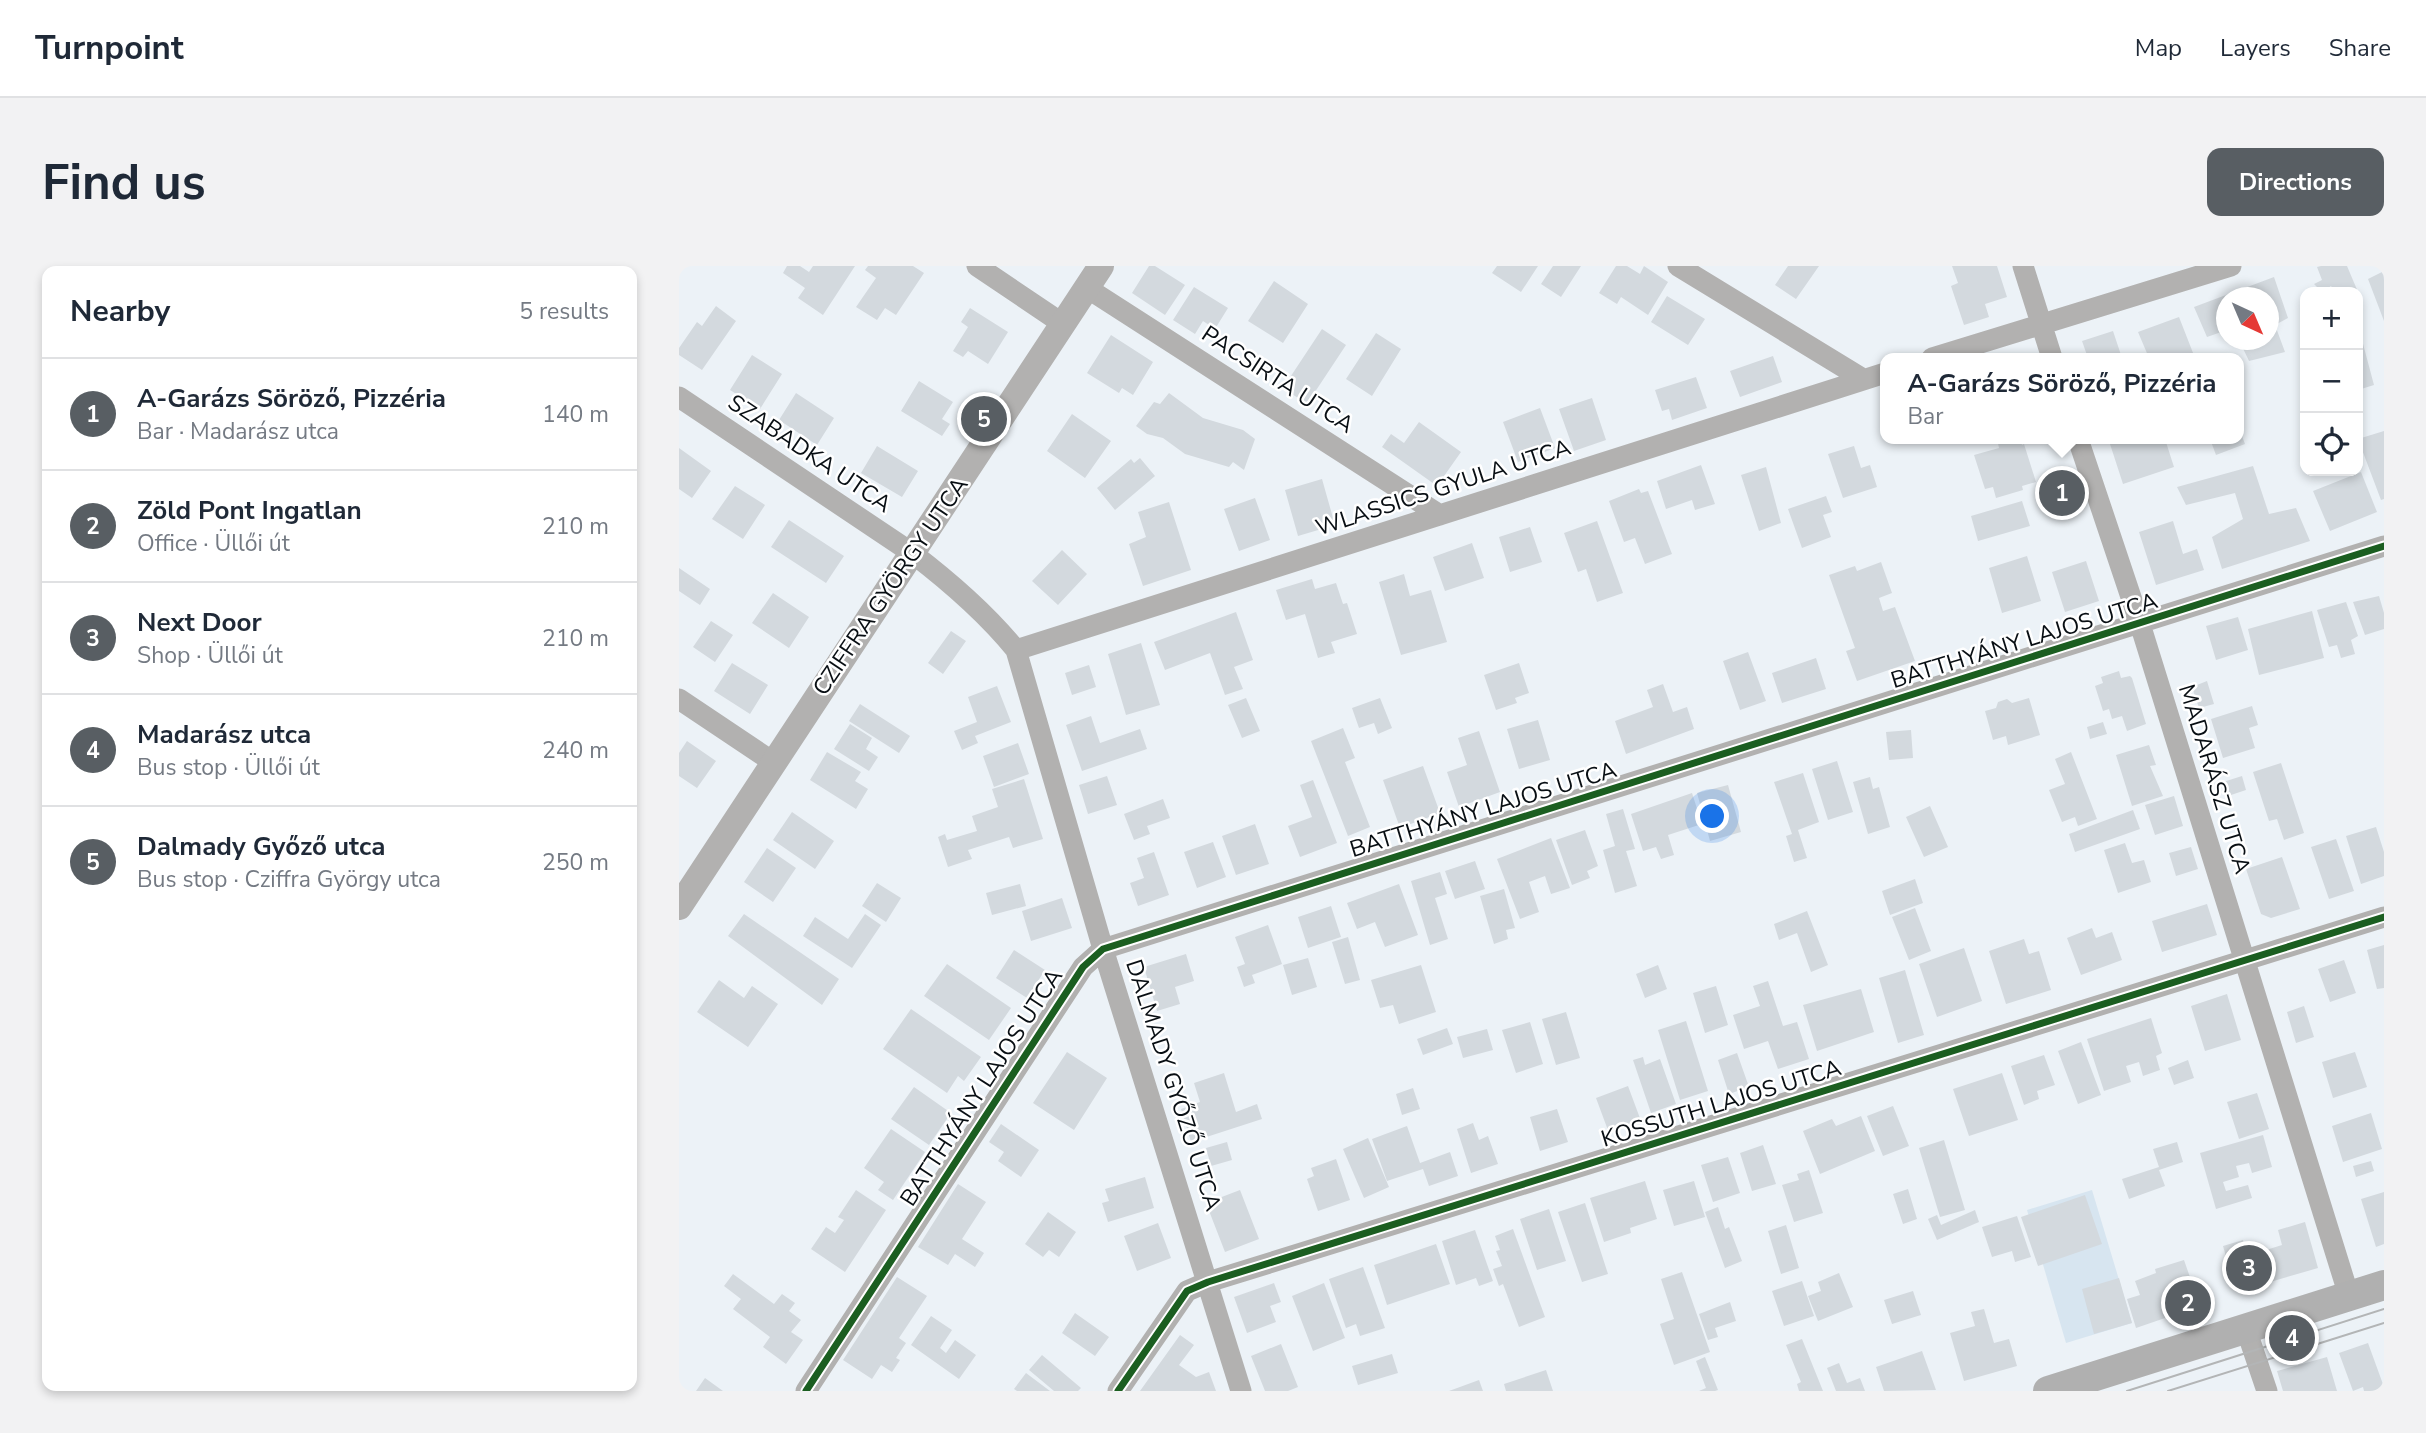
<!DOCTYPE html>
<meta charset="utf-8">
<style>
body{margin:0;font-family:"Nunito Sans",sans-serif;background:#f2f2f3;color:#1f2937}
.controls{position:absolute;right:21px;top:21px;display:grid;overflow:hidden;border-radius:14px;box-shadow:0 4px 10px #0003}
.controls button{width:63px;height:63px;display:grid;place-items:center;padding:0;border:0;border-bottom:2px solid #e0e1e3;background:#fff;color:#1f2937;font:35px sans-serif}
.compass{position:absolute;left:1537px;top:21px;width:63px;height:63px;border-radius:50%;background:#fff;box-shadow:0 4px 10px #0003;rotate:136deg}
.you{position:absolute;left:1034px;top:551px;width:24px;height:24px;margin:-18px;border:5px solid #fff;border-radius:50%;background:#1a73e8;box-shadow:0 0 0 10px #1a73e833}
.badge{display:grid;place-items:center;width:46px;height:46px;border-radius:50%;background:#585e63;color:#fff;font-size:23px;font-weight:700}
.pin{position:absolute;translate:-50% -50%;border:4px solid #fff;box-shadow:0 2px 7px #0006}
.popup{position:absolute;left:1201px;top:87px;width:364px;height:91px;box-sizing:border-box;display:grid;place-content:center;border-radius:14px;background:#fff;filter:drop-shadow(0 2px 5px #0005);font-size:23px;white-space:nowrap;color:#747a83}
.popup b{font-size:26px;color:#1f2937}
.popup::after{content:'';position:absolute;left:50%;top:100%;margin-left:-14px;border:14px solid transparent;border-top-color:#fff}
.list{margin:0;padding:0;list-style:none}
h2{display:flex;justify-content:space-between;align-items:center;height:91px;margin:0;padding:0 28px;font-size:30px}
h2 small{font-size:23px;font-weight:400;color:#747a83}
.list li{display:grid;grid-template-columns:46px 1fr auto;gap:21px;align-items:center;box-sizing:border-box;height:112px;padding:0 28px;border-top:2px solid #e0e1e3}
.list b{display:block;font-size:26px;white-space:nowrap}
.list p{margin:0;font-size:23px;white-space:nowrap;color:#747a83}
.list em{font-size:23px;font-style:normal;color:#747a83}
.icon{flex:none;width:38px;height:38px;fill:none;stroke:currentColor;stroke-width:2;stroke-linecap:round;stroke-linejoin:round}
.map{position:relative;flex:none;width:1705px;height:1125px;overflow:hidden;border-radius:14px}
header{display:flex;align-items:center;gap:42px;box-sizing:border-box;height:98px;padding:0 35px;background:#fff;border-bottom:2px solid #e0e1e3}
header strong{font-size:33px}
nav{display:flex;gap:38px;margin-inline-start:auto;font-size:24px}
.intro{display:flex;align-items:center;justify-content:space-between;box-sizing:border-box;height:168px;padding:0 42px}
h1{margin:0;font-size:49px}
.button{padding:18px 32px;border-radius:14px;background:#585e63;color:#fff;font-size:24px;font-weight:700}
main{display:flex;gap:42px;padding:0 42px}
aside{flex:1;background:#fff;border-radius:14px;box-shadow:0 4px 10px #0003}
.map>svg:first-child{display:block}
.built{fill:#d7e5f0}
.building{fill:#d3d9de}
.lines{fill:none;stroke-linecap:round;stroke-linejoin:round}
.minor{stroke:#b2b1b0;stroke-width:21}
.tertiary{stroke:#b2b1b0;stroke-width:26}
.secondary{stroke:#b0b0b0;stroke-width:30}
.tram{stroke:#b3b5b6;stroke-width:2}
.cycleway-casing{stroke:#fff;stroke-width:11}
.cycleway{stroke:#1b5e20;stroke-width:7}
.labels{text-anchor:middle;stroke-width:5;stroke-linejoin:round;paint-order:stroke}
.street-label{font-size:23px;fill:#080e13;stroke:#fff}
</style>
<header>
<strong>Turnpoint</strong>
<nav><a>Map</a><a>Layers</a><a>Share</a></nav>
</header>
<div class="intro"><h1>Find us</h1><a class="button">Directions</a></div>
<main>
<aside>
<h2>Nearby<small>5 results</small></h2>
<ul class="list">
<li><span class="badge">1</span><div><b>A-Garázs Söröző, Pizzéria</b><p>Bar · Madarász utca</p></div><em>140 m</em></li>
<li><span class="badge">2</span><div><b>Zöld Pont Ingatlan</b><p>Office · Üllői út</p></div><em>210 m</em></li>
<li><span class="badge">3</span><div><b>Next Door</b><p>Shop · Üllői út</p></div><em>210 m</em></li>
<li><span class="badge">4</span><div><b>Madarász utca</b><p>Bus stop · Üllői út</p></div><em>240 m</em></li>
<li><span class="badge">5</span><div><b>Dalmady Győző utca</b><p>Bus stop · Cziffra György utca</p></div><em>250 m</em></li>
</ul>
</aside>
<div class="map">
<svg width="1705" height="1125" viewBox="0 0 1705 1125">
<rect width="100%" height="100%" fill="#ecf2f7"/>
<!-- built -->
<path class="built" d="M1413,924L1453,1057L1387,1077L1348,944Z"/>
<!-- building -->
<path class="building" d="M108,0H121L130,6L134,0H176L144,49L119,32L126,22L104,7Z
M189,0H234L245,7L217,49L206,42L198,54L177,41L197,12L186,4Z
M470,0H476L506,19L486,49L453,27Z
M818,0H859L842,26L813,7Z
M874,0H902L882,31L862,18Z
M937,0H948L961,8L965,0L989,16L969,49L942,31L938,38L920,27Z
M1109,0H1140L1117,33L1096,19Z
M1273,0H1318L1328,31L1306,38L1310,51L1285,59L1272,20L1279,17Z
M1642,0H1668L1679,26H1656L1652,20L1643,26L1635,18L1643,14L1638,1Z
M1705,5V55L1689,13Z
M1595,11L1609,52L1596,59L1606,86L1570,95L1560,74H1590V32H1548V64L1528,71L1515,41Z
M595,15L629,38L604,77L569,55Z
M515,21L549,42L536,63L524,55L516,68L494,54Z
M988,30L1026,53L1009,79L972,56Z
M37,40L57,55L23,104L0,89V82L18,56L23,60Z
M291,42L329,66L309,98L289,85L284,91L274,85L289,61L282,56Z
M1500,51L1516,92H1470L1459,66Z
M643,63L667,79L628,138L604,122Z
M1434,65L1443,92H1409L1403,75Z
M697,67L722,83L693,130L667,113Z
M432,69L474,96L454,129L443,122L440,127L408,107Z
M1683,74L1695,119L1679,124V76Z
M73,89L103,108L81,143L51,124Z
M1094,90L1103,116L1061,131L1051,105Z
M1017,111L1028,142L993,154L990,143L983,145L976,124Z
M240,115L274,136L263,153L271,158L263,170L222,145Z
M117,127L155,152L138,179L100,154Z
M490,127L524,152L564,164L576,173L565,204L554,196L550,201L506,188L484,172L468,168L457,160L475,136L481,138Z
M913,132L927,174L895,185L880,143Z
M861,142L876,182L839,196L824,156Z
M393,148L432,175L406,212L368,185Z
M740,156L782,186L758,220L703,181L712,168L725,177Z
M1560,162L1566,178L1537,189L1531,173H1560Z
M1705,165V233L1702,234L1679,173Z
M1318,173H1341L1343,179L1345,178L1357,216L1343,220L1344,224L1317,232L1314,221L1306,223L1295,189L1320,182Z
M1446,173H1486L1495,201L1444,218L1431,178Z
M198,180L239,205L223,231L182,207Z
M1175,180L1182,202L1191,199L1198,221L1164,232L1149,188Z
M0,182L32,205L13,232L0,223Z
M461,192L476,210L436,244L418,222L452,193L455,197Z
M1022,199L1036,238L1016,244L1013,234L987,243L978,215Z
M1574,200L1590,248L1617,242L1631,275L1543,303L1533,271L1564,253L1556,227L1507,239L1498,221Z
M1087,201L1102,257L1080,265L1062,209Z
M1682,206L1698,246L1651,265L1634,225Z
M643,213L656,259L619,270L606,224Z
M56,220L86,239L64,273L33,253Z
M960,223L962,227L969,225L993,288L966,298L956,272L945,276L930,235Z
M1147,230L1153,246L1144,249L1152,271L1123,282L1109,243Z
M576,232L591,274L560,285L545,243Z
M1343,235L1351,260L1299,275L1292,250Z
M490,236L512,304L464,320L450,278L467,271L459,246Z
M110,254L165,290L147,317L92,281Z
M918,255L944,327L918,336L907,303L899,306L885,267Z
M1494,255L1504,288L1518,283L1525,304L1477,319L1460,266Z
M851,261L863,296L831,306L820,271Z
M793,277L805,312L766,325L754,291Z
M383,284L408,308L379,339L353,315Z
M1348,290L1362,335L1323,347L1310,302Z
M1407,295L1420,335L1386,346L1373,306Z
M1202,296L1213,327L1200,332L1204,345L1216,341L1236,395L1178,415L1167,385L1176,382L1150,309L1176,300L1178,305Z
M0,302L31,323L21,339L0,325Z
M725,308L731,330L752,324L768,376L722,389L700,316Z
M633,313L636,323L657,317L664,338L668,337L678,368L652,376L656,387L639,392L626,348L607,354L597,324Z
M94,327L130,351L110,382L73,357Z
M1700,330L1705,347V363L1686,369L1674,336Z
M1667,336L1679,370L1672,374L1676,388L1662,392L1658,379L1650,381L1638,344Z
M1633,345L1645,392L1580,409L1569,363Z
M557,346L574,394L555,401L564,423L546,429L531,387L486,404L475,376Z
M1559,351L1569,384L1537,394L1527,360Z
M32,355L54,369L36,396L14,381Z
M272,365L287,375L264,408L249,397Z
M462,377L481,439L447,449L429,388Z
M1069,386L1087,435L1061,444L1044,395Z
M1137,392L1147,423L1103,437L1093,407Z
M53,397L89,419L71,448L35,425Z
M840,397L850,427L836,432L838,437L817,444L805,409Z
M410,399L417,421L393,429L386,407Z
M1440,405L1442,412L1451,410L1453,412L1467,458L1448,465L1443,450L1433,453L1430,443L1424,445L1416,420L1424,417L1422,411Z
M1528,415L1535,438L1520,442L1513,421Z
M984,418L994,446L1008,441L1015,463L947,488L936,455L974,441L968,424Z
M318,420L332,456L296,470L299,477L283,484L275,465L298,456L289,431Z
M567,432L581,465L563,472L549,439Z
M701,432L713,462L699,468L695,457L680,462L673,442Z
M1350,432L1361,469L1329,479L1327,470L1314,474L1306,445L1317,442L1319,436L1328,433L1333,437Z
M181,438L231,470L220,487L170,455Z
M1573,440L1579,459L1570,462L1576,482L1544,492L1532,453Z
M412,450L421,477L461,463L468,483L403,505L387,459Z
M859,454L871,494L840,503L828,463Z
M1424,456L1428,468L1411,473L1408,461Z
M171,458L193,472L187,483L199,491L190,505L155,483Z
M664,462L676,492L666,496L691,561L669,570L632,475Z
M1232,464L1234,492L1210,494L1207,466Z
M800,465L821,526L780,541L768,506L788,499L779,472Z
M8,475L37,495L18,522L0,510V487Z
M339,477L350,508L315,521L304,490Z
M1470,479L1477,499L1471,500L1484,530L1453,540L1437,489Z
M148,486L182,506L176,515L189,523L177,543L131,514Z
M1392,486L1418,553L1399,560L1396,551L1383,556L1370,524L1386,518L1376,493Z
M1158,495L1174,546L1149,554L1133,503Z
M1602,497L1625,567L1605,574L1598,553L1590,555L1574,506Z
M744,500L761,547L721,562L704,514Z
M1124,507L1140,556L1119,564L1128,592L1115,596L1107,570L1113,568L1095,516Z
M428,510L438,539L409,548L400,519Z
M1563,510L1567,524L1546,531L1541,517Z
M1191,511L1194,523L1200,521L1211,561L1189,568L1174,516Z
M345,513L364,573L334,582L330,571L289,584L293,593L269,601L259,571L266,568L268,574L298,565L293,550L319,541L313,523Z
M634,514L658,577L621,591L609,560L633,551L621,519Z
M1049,519L1062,566L1031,575L1018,527Z
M1013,527L1023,558L989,569L995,589L982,593L977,581L964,585L952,548Z
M1495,530L1504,560L1476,569L1466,539Z
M484,533L491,552L468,560L471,568L455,574L445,548Z
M1251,540L1269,581L1245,591L1227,551Z
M944,543L956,583L947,585L958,620L936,627L924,584L936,580L927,548Z
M1454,544L1461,563L1396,586L1390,568Z
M113,546L155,575L136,603L94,574Z
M576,558L590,598L557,609L543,570Z
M1697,561L1705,586V610L1682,618L1667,570Z
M906,564L919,600L908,605L911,612L893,619L877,574Z
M872,572L891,622L872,628L866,610L850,616L860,646L841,653L818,593Z
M1657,573L1675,625L1650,633L1632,581Z
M534,576L547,611L518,622L505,586Z
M1446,577L1453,597L1465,594L1472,616L1439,627L1425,584Z
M1512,581L1519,603L1497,610L1490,587Z
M88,582L117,602L94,636L65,616Z
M475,586L490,629L459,640L451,617L465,612L458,592Z
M1603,591L1621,643L1592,652L1582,648L1567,603Z
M796,595L806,623L776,633L766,605Z
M761,606L768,628L756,632L769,673L751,679L732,615Z
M1236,613L1244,637L1211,649L1203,625Z
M198,617L222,632L207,656L183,640Z
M341,618L347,640L313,649L307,627Z
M720,618L739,669L706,681L696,656L678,663L668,637Z
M825,623L836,662L827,664L829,673L815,678L801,630Z
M383,632L393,662L352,675L343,645Z
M1528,638L1538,669L1483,686L1473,655Z
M652,640L662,671L629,682L619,651Z
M1236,642L1252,685L1230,694L1213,651Z
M1128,645L1149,699L1132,706L1118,667L1100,674L1095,658Z
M65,648L160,713L143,739L49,670Z
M186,648L202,659L173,702L124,670L136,651L169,673Z
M589,659L603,698L573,709L576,717L565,721L558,701L566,698L556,671Z
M1413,662L1417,672L1433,666L1443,694L1402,709L1388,672Z
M669,671L681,714L666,718L653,676Z
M1345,673L1350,688L1360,685L1372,724L1327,738L1310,685Z
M1705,679V722L1698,723L1688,684Z
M1285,682L1303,735L1258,751L1240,698Z
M335,684L366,704L348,732L317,712Z
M507,688L515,715L496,721L501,738L478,745L465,701Z
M629,692L638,721L613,729L604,699Z
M1665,694L1677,727L1651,736L1639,703Z
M268,698L332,742L310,774L245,730Z
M742,699L757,746L720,758L714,739L701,742L692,714Z
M979,699L988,723L966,732L957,708Z
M1226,704L1245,769L1219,777L1200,712Z
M40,714L65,732L73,720L99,738L69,781L18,746Z
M1089,715L1104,760L1118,756L1130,793L1099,803L1089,775L1065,783L1054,749L1081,740L1074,720Z
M1037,720L1049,759L1026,767L1014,727Z
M1182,723L1195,766L1138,785L1124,739Z
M1548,728L1562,774L1526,785L1512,740Z
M1625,740L1635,771L1617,777L1608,746Z
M232,743L302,791L285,815L279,810L268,827L204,783Z
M887,746L901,792L877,799L863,753Z
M1472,752L1483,787L1477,790L1481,804L1464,810L1460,796L1447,800L1452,816L1425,825L1408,773Z
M1007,755L1029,825L1001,834L979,764Z
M851,756L864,798L837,807L823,764Z
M768,762L774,778L744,789L738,773Z
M808,763L814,784L784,792L778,771Z
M1402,776L1422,829L1399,838L1379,785Z
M388,786L428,812L395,864L354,837Z
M1676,786L1688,821L1654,832L1643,796Z
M1058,787L1070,821L1050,828L1039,794Z
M1365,789L1376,819L1358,825L1360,833L1345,839L1332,800Z
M964,791L966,799L981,793L997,838L972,847L954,794Z
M1509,794L1515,812L1495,819L1489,802Z
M545,807L557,846L578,838L583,853L512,876L502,843L521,836L515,817Z
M1323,807L1339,854L1290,870L1274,823Z
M949,820L962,855L930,867L917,832Z
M235,821L272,847L250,879L212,853Z
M734,822L741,843L723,849L717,828Z
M1578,827L1590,863L1560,873L1548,836Z
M1214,840L1230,880L1204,890L1188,850Z
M878,843L889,876L861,885L851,851Z
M1692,847L1703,883L1664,896L1653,860Z
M1182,850L1196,885L1141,908L1124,865L1153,853L1157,860Z
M794,857L800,874L809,870L819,898L792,907L778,863Z
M322,858L360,884L342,911L319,895L325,886L310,876Z
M728,860L741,897L771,886L779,910L750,920L744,903L708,915L693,873Z
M212,863L246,886L214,934L199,924L205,916L185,902Z
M1584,869L1593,901L1573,907L1570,897L1557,900L1560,911L1544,916L1547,925L1569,919L1573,932L1537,943L1521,887Z
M689,872L710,921L685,932L664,883Z
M1265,874L1286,944L1261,951L1240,882Z
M548,876L553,894L532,900L527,882Z
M1498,876L1504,896L1480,904L1486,920L1450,933L1443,913L1480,901L1474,883Z
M1084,879L1097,918L1073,925L1061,887Z
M1049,891L1061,927L1034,936L1022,899Z
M657,893L671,934L639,945L628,913L635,910L632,902Z
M1692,895L1695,905L1677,911L1674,900Z
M1130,904L1144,947L1115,956L1103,919L1120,914L1118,908Z
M466,911L475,942L429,956L423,937L430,935L426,923Z
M966,915L978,953L951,962L952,967L925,976L911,932Z
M1015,915L1026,951L995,960L984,924Z
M279,918L307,936L283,973L305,987L296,1001L276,988L269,999L239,981Z
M1229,923L1238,953L1224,958L1214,928Z
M177,924L207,944L166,1006L132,983L147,961L156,967L165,954L159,951Z
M561,924L580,973L546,986L527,937Z
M1705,926V978L1697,981L1682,933Z
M1406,929L1423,978L1359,1000L1342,951Z
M906,937L929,1008L903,1016L879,946Z
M1039,941L1046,963L1050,961L1063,995L1046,1002L1026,946Z
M870,943L887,995L858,1004L841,953Z
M1296,944L1300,956L1258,974L1249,953L1258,949L1262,959Z
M369,946L397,966L380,991L370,984L364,991L346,978Z
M1338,950L1352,991L1336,996L1333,985L1313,991L1303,961Z
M1626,956L1639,1002L1557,1026L1544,980L1564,974L1568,990L1603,979L1599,964Z
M479,957L492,992L458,1005L445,970Z
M1107,959L1120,1002L1102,1008L1089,965Z
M834,963L866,1051L840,1061L824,1018L820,1020L814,1003L823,1000L817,985L821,984L816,970Z
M796,964L814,1015L800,1020L797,1012L777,1019L763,975Z
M757,978L771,1018L708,1039L695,999Z
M1505,994L1521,1040L1457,1062L1448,1033L1461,1029L1456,1015L1477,1007L1476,1003Z
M684,1001L706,1062L681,1070L677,1058L667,1062L650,1013Z
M1003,1006L1031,1086L995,1099L981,1058L995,1053L982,1013Z
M1160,1007L1174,1041L1139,1055L1129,1030L1142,1025L1139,1016Z
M54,1008L95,1038L103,1028L116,1037L110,1045L122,1054L112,1066L124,1074L107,1098L84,1081L91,1071L54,1043L62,1033L45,1020Z
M218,1011L248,1030L220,1072L227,1077L217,1092L221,1094L213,1106L202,1099L193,1113L164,1094Z
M1440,1012L1453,1057L1415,1068L1403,1023Z
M1123,1015L1135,1050L1105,1060L1093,1025Z
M595,1017L602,1036L591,1040L597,1056L568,1067L555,1031Z
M645,1017L666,1072L634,1085L613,1030Z
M1234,1025L1242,1049L1213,1058L1205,1034Z
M1051,1036L1057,1055L1036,1062L1039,1071L1029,1074L1020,1048Z
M1305,1043L1315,1077L1330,1073L1338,1100L1285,1115L1271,1067L1296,1060L1292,1046Z
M396,1047L430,1071L416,1090L383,1067Z
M252,1050L273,1064L261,1082L267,1087L276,1074L297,1089L280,1113L232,1079Z
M501,1069L515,1079L500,1099L517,1111L530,1106L537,1125H461Z
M1123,1073L1144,1125H1120L1118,1118L1122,1116L1107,1079Z
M1689,1077L1705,1121V1125H1685L1684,1121L1674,1125L1660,1087Z
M602,1078L619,1121L609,1125H586L572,1090Z
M1243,1085L1257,1124L1205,1125L1197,1101Z
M713,1088L719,1107L679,1119L673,1100Z
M363,1089L402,1122L399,1125H375L350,1104Z
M1026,1091L1039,1124L1036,1125H1020L1027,1122L1017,1095Z
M1648,1091L1658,1125H1604L1598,1105Z
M1160,1097L1168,1117L1181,1112L1186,1125H1157L1148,1102Z
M867,1104L874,1125H827L825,1118Z
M347,1107L371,1125H338L335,1123Z
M26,1112L44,1125H17Z
M800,1114L804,1125H770Z"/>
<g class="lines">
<!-- minor -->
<path class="minor" d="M298,0L384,58
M999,0L1184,113
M1344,0L1373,92
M408,22L761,249
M1253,92L1552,0
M0,131L233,287C271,316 307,347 337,384L424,683L562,1125
M1399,173L1461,358L1670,1030
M337,384L1206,107
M0,433L94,496
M1567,1063L1588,1125
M127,1125L404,701L424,683L1705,280
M439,1125L508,1025L529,1016L1705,651"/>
<!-- tertiary -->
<path class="tertiary" d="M0,641L422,0"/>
<!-- secondary -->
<path class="secondary" d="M1369,1125L1705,1019"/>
<!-- tram -->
<path class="tram" d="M1448,1125L1705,1043
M1489,1125L1705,1057"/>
<!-- cycleway casing -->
<g class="cycleway-casing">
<path id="cycleway" d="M127,1125L404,701L424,683L1705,280
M439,1125L508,1025L529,1016L1705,651"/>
</g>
<!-- cycleway -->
<use href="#cycleway" class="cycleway"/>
</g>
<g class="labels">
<!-- street labels -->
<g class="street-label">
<text transform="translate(599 113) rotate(33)" y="8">PACSIRTA UTCA</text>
<text transform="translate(131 187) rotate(34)" y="8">SZABADKA UTCA</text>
<text transform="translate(764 221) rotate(-18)" y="8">WLASSICS GYULA UTCA</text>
<text transform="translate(211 320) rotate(-56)" y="8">CZIFFRA GYÖRGY UTCA</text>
<text transform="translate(1345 374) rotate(-17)" y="8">BATTHYÁNY LAJOS UTCA</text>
<text transform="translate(1536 513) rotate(73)" y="8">MADARÁSZ UTCA</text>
<text transform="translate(804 543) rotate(-17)" y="8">BATTHYÁNY LAJOS UTCA</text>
<text transform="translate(495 819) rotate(72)" y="8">DALMADY GYŐZŐ UTCA</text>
<text transform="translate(302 821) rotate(-57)" y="8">BATTHYÁNY LAJOS UTCA</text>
<text transform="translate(1042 837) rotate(-17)" y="8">KOSSUTH LAJOS UTCA</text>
</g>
</g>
</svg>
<div class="controls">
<button>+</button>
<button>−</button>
<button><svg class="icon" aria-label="locate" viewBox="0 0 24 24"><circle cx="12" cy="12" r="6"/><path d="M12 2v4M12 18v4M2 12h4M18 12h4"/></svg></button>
</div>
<svg class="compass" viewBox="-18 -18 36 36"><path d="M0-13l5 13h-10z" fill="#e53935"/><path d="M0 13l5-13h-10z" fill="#747a83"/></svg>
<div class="you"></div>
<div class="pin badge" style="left:1383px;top:227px">1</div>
<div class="popup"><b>A-Garázs Söröző, Pizzéria</b>Bar</div>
<div class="pin badge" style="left:1509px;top:1037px">2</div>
<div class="pin badge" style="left:1570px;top:1002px">3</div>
<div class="pin badge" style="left:1613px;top:1072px">4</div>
<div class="pin badge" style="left:305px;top:153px">5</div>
</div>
</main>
